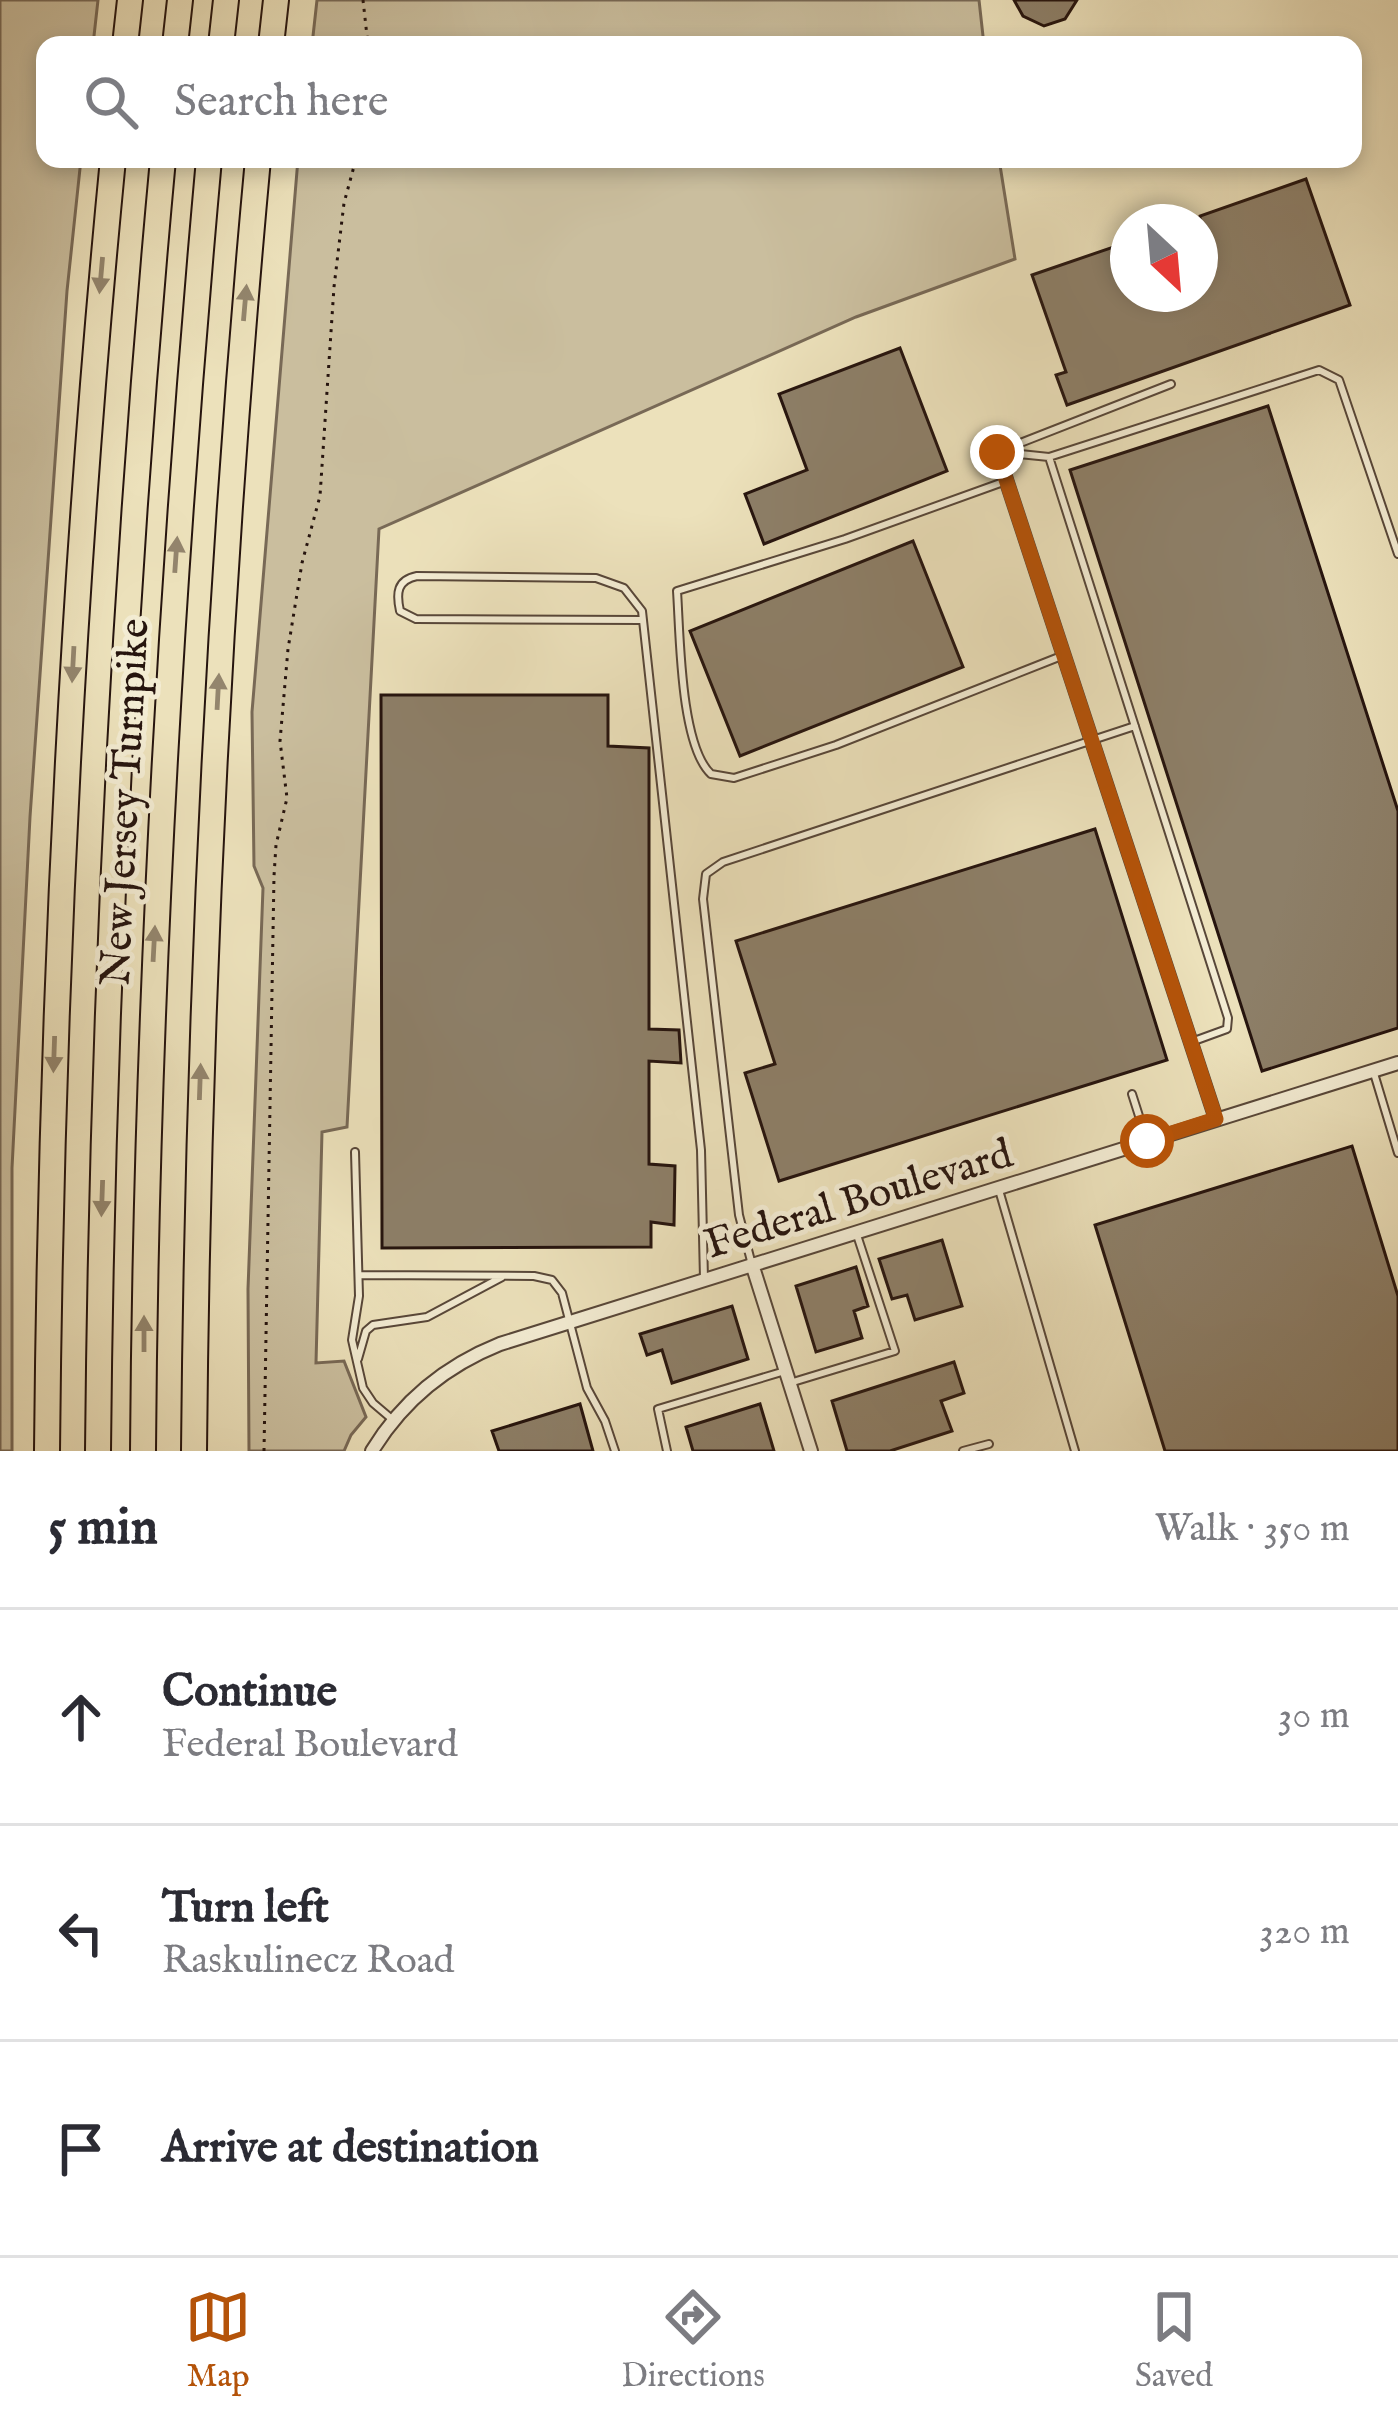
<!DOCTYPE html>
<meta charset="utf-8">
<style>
body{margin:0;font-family:"IM FELL English",serif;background:#f7f7f7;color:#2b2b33}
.compass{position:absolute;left:1110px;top:204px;width:108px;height:108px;border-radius:50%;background:#fff;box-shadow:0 6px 18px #0003;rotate:154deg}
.stop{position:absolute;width:36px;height:36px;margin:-27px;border:9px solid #b45309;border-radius:50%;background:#fff}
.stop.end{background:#b45309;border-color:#fff;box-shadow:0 3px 12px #0008}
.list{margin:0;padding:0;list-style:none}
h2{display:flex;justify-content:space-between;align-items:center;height:156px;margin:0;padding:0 48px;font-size:51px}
h2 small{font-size:39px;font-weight:400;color:#7c7c81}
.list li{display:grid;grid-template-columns:78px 1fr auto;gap:36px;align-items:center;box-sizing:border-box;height:216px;padding:0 48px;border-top:3px solid #e1e1e2}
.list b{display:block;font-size:45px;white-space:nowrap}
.list p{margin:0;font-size:39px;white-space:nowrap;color:#7c7c81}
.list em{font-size:39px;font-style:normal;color:#7c7c81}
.icon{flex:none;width:66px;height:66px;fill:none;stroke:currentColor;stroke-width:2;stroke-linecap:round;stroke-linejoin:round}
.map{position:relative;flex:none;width:1398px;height:1451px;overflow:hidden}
.search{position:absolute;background:#fff;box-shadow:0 6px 18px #0003;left:36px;right:36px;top:36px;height:132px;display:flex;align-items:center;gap:30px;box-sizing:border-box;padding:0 42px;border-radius:24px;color:#7c7c81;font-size:45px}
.sheet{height:804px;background:#fff}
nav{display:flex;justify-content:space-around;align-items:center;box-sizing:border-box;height:168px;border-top:3px solid #e1e1e2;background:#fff;font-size:33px;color:#7c7c81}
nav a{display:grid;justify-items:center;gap:6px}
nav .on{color:#b45309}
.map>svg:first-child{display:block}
.green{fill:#cabe9e;stroke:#786956;stroke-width:3}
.building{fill:#8d7f68;stroke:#26140e;stroke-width:3}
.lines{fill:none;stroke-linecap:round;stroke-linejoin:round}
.service-casing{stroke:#584739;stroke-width:10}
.minor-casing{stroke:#584739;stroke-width:16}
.motorway-casing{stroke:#26140e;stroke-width:28}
.path{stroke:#26140e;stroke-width:3;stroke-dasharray:3 6;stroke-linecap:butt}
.service{stroke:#f3ecd3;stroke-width:6}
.minor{stroke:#f3ecd3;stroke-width:12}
.motorway{stroke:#ece1bb;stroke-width:24}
.oneway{fill:#93856d}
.route{stroke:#b45309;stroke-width:15}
.labels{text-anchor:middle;stroke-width:10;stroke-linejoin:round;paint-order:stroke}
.street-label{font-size:42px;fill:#26140e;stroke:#f3ecd3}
</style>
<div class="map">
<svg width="1398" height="1451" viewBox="0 0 1398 1451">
<rect width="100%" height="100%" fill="#ece1bb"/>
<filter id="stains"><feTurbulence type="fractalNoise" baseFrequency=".00167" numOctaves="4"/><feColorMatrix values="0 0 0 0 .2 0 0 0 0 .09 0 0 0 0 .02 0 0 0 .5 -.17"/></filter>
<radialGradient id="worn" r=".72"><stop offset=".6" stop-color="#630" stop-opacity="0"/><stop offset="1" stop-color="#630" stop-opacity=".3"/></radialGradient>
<!-- green -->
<path class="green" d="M0,0H98L93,45H45V159H81L67,291L30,817L12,1168V1451H0Z
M317,0H979L984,45H312Z
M298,159H999L1015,259L856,317L379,529L347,1127L322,1132L316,1363L344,1361L366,1417L351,1435L344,1451H249L248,1289L263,888L254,866L252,712Z"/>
<!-- building -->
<path class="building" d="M1014,0H1077L1065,19L1044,26L1023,16Z
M1306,179L1350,305L1067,405L1056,375L1066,372L1032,275L1128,242V294H1200V216Z
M900,348L947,471L764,544L745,494L807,470L779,394Z
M1268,406L1398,811V1028L1262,1071L1070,470Z
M913,541L963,667L740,756L690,631Z
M381,695H608V746L649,748V1029L679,1030L681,1063L649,1061V1164L675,1166L674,1225L651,1222V1247L382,1248Z
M1095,829L1167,1060L779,1181L745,1073L775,1064L736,941Z
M1352,1146L1398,1296V1451H1165L1095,1225Z
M942,1240L962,1306L915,1320L907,1295L892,1299L879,1259Z
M856,1267L868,1306L854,1311L862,1338L816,1352L796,1286Z
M732,1306L748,1359L672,1383L662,1350L647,1355L640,1334Z
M954,1362L964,1393L941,1401L952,1431L890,1451H847L832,1401Z
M580,1404L593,1451H499L492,1431Z
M760,1404L774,1451H693L686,1427Z"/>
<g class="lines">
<!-- service casing -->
<g class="service-casing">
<path id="service" d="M1000,451L1171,384
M1000,452L1049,457L1319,370L1339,380L1398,554
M1049,457L1228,1018L1227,1029L1194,1041
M1006,481L845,539L677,591C680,633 680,745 711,774L734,778L836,745L1064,655
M643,620L416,619L400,611C396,593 397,580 417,576L596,578L624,588L642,611L701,1150L704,1279
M1373,1070L1398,1153
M1132,1094L1147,1141
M355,1152L359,1296L352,1340L363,1388L373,1403L393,1420
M999,1190L1075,1451
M751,1261L739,1215L703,899L706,874L723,862L1135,726
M359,1275L534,1276L552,1280L562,1293L587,1388L605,1421L615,1451
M358,1359L366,1331L373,1325L427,1317L502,1277
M793,1382L895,1351L856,1232
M667,1451L658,1409L785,1371
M963,1451L989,1444"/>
</g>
<!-- minor casing -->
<g class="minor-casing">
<path id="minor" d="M997,452L1216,1119
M752,1264L811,1451
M372,1451C403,1400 445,1366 500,1344L1398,1063"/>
</g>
<!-- motorway casing -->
<g class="motorway-casing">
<path id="motorway" d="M125,45L130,0
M175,45L180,0
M221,45L226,0
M271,45L276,0
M47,1451C51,1019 71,589 113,159
M98,1451C102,1019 123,589 163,159
M143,1451C146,1019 170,589 209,159
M194,1451C198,1019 218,589 258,159"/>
</g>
<!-- path -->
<path class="path" d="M363,0L368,45
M264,1451L274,876L276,845L287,798L280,741L288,649L302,563L320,496L334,287L344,203L356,159"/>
<!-- service -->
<use href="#service" class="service"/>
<!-- minor -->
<use href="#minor" class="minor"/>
<!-- motorway -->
<use href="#motorway" class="motorway"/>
</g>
<!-- one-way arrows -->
<defs><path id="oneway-solid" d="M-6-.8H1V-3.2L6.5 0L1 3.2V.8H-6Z" transform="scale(3)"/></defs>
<g class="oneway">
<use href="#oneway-solid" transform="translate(101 275) rotate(95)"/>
<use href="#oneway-solid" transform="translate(245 303) rotate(-85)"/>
<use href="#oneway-solid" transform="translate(176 555) rotate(-86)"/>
<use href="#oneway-solid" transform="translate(73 664) rotate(93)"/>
<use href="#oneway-solid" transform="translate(218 692) rotate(-87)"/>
<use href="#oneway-solid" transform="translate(154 944) rotate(-87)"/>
<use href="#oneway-solid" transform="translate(54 1054) rotate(92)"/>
<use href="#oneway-solid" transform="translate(200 1082) rotate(-88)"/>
<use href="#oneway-solid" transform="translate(102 1198) rotate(92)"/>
<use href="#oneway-solid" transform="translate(144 1334) rotate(-90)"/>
</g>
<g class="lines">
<!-- route -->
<path class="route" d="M997,452L1216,1119L1147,1141"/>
</g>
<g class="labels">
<!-- street labels -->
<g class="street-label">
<text transform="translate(123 802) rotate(-87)" y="15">New Jersey Turnpike</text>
<text transform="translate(858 1197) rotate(-17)" y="15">Federal Boulevard</text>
</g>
</g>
<rect width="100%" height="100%" filter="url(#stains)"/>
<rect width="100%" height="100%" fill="url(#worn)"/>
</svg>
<svg class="compass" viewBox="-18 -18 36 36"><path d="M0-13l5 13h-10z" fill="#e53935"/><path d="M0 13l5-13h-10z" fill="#7c7c81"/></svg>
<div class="stop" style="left:1147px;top:1141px"></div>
<div class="stop end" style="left:997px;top:452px"></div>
<div class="search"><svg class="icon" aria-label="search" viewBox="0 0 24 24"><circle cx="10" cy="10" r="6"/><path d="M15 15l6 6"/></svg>Search here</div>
</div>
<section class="sheet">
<h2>5 min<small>Walk · 350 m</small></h2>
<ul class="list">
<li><svg class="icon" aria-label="ahead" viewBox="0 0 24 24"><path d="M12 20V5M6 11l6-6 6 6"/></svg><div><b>Continue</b><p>Federal Boulevard</p></div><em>30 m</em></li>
<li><svg class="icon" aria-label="left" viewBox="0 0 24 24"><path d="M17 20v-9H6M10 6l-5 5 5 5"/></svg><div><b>Turn left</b><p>Raskulinecz Road</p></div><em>320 m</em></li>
<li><svg class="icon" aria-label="arrive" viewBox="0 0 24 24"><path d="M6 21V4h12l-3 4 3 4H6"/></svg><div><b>Arrive at destination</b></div></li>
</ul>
</section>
<nav>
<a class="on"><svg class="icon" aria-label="map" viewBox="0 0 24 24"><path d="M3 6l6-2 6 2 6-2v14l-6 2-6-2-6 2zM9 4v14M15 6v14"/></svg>Map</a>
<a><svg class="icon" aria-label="directions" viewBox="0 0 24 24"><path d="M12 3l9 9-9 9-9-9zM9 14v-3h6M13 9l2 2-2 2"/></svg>Directions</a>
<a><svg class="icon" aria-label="saved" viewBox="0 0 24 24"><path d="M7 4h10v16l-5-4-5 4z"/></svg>Saved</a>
</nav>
